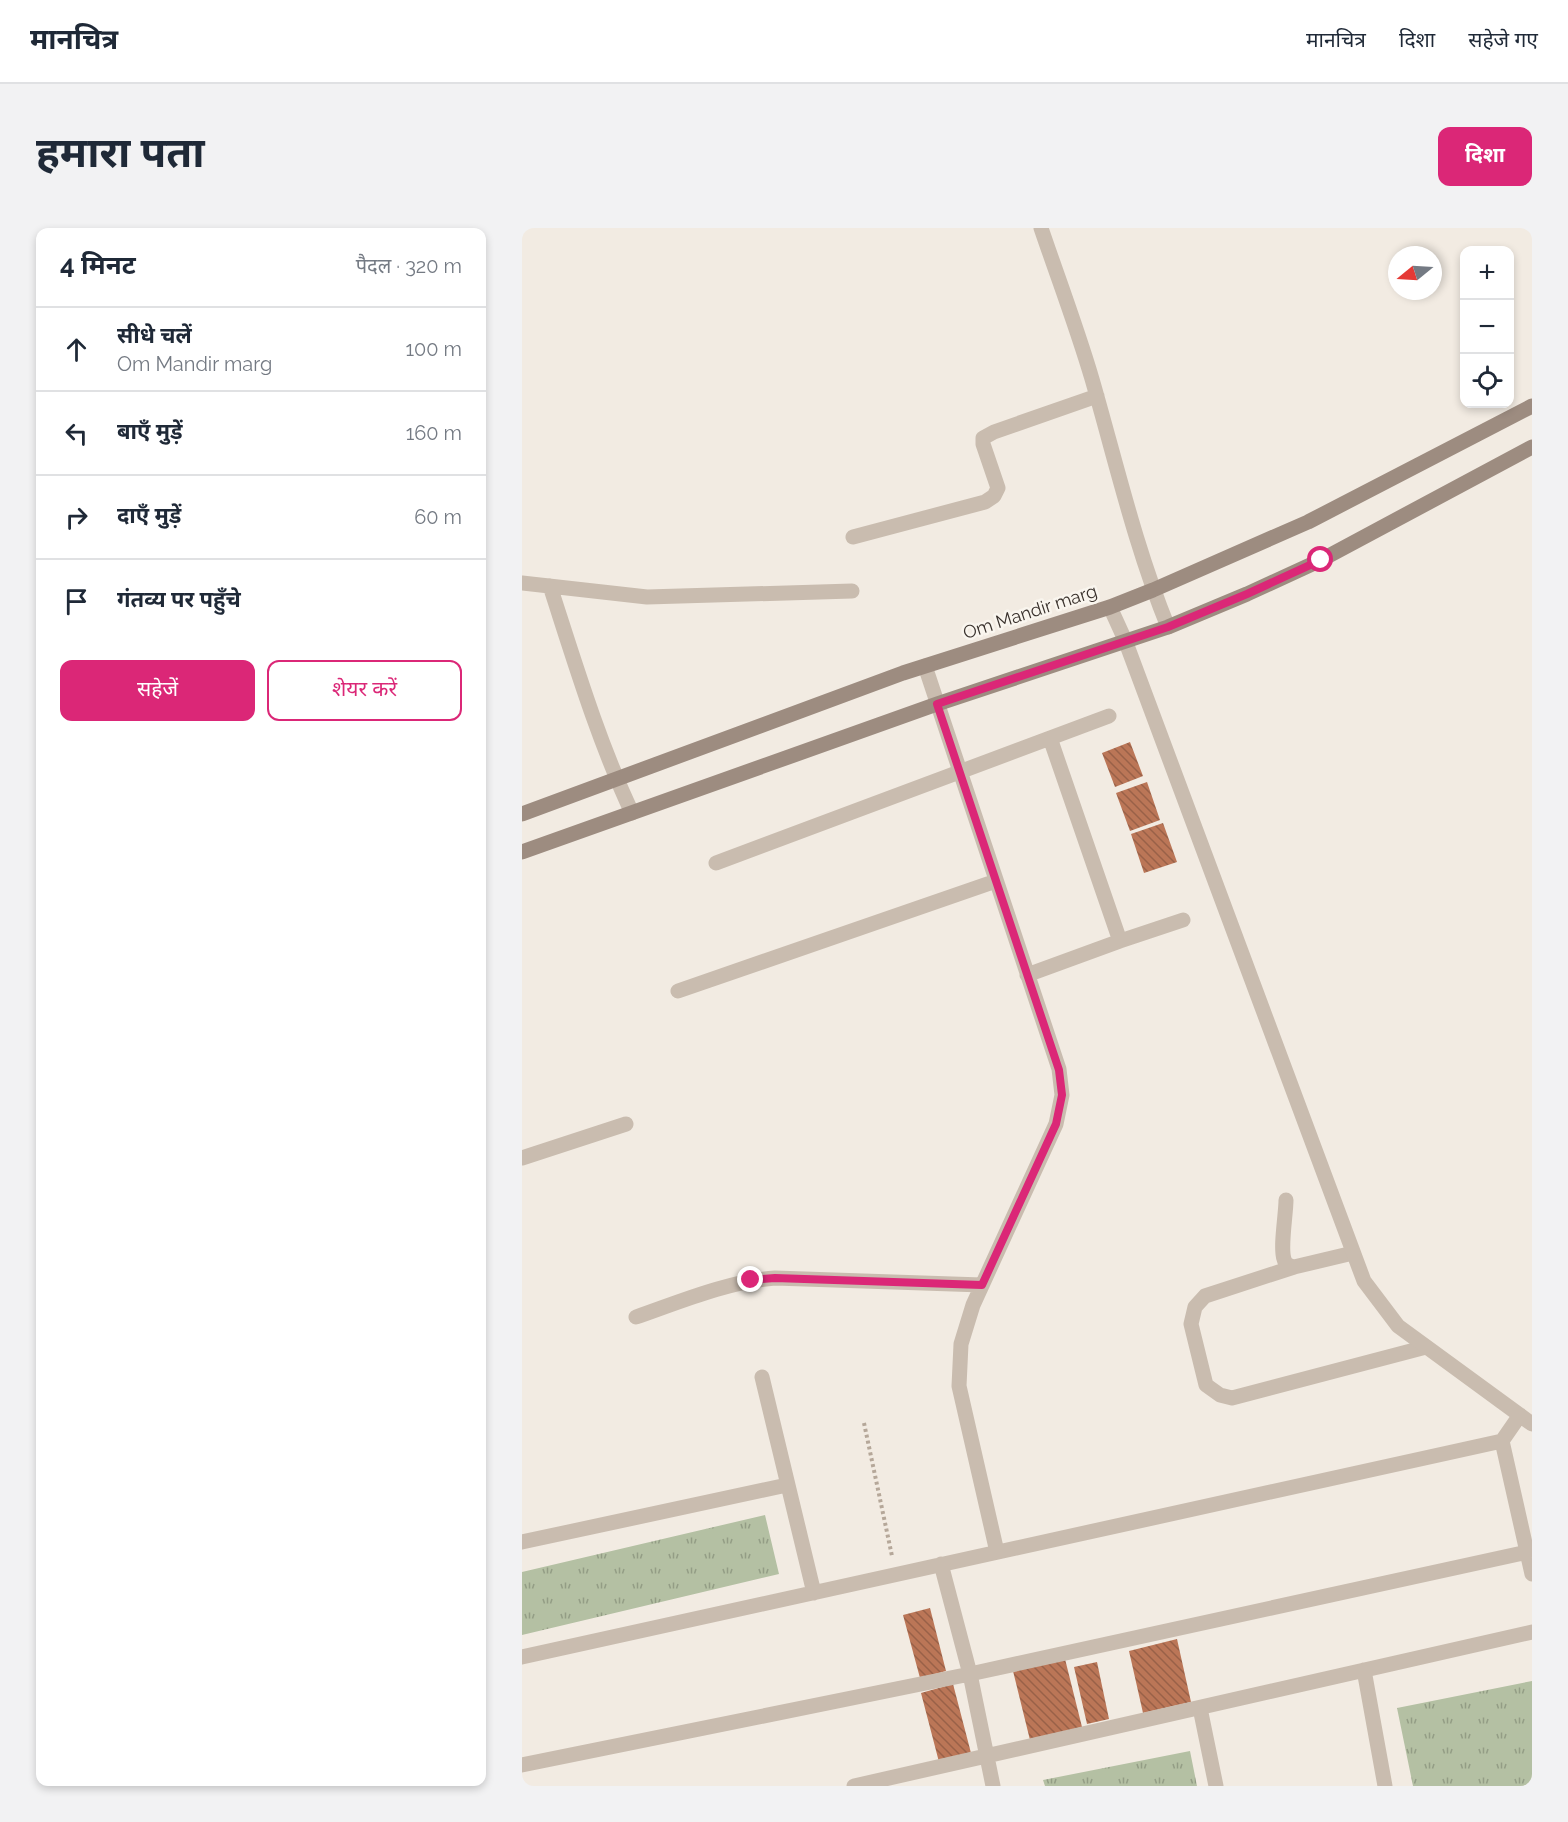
<!DOCTYPE html>
<html lang="hi">
<meta charset="utf-8">
<style>
body{margin:0;font-family:Raleway,"Noto Sans Devanagari",sans-serif;background:#f2f2f3;color:#1f2937}
.controls{position:absolute;right:18px;top:18px;display:grid;overflow:hidden;border-radius:12px;box-shadow:0 3px 9px #0003}
.controls button{width:54px;height:54px;display:grid;place-items:center;padding:0;border:0;border-bottom:2px solid #e0e1e3;background:#fff;color:#1f2937;font:30px sans-serif}
.compass{position:absolute;left:866px;top:18px;width:54px;height:54px;border-radius:50%;background:#fff;box-shadow:0 3px 9px #0003;rotate:252deg}
.stop{position:absolute;width:18px;height:18px;margin:-14px;border:4px solid #db2777;border-radius:50%;background:#fff}
.stop.end{background:#db2777;border-color:#fff;box-shadow:0 2px 6px #0008}
.list{margin:0;padding:0;list-style:none}
h2{display:flex;justify-content:space-between;align-items:center;height:78px;margin:0;padding:0 24px;font-size:26px}
h2 small{font-size:20px;font-weight:400;color:#747a83}
.list li{display:grid;grid-template-columns:39px 1fr auto;gap:18px;align-items:center;box-sizing:border-box;height:84px;padding:0 24px;border-top:2px solid #e0e1e3}
.list b{display:block;font-size:22px;white-space:nowrap}
.list p{margin:0;font-size:20px;white-space:nowrap;color:#747a83}
.list em{font-size:20px;font-style:normal;color:#747a83}
.actions{display:flex;gap:12px;padding:18px 24px}
.actions a{flex:1;padding:14px 0;border:2px solid #db2777;border-radius:12px;text-align:center;font-size:21px;color:#db2777}
.actions .main{background:#db2777;color:#fff}
.icon{flex:none;width:33px;height:33px;fill:none;stroke:currentColor;stroke-width:2;stroke-linecap:round;stroke-linejoin:round}
.map{position:relative;flex:none;width:1010px;height:1558px;overflow:hidden;border-radius:12px}
header{display:flex;align-items:center;gap:36px;box-sizing:border-box;height:84px;padding:0 30px;background:#fff;border-bottom:2px solid #e0e1e3}
header strong{font-size:28px}
nav{display:flex;gap:33px;margin-inline-start:auto;font-size:21px}
.intro{display:flex;align-items:center;justify-content:space-between;box-sizing:border-box;height:144px;padding:0 36px}
h1{margin:0;font-size:42px}
.button{padding:15px 27px;border-radius:12px;background:#db2777;color:#fff;font-size:21px;font-weight:700}
main{display:flex;gap:36px;padding:0 36px}
aside{flex:1;background:#fff;border-radius:12px;box-shadow:0 3px 9px #0003}
.map>svg:first-child{display:block}
.grass{fill:url(#grass-tufts)}
.building{fill:url(#building-back-hatch)}
.lines{fill:none;stroke-linecap:round;stroke-linejoin:round}
.path{stroke:#b5a799;stroke-width:4;stroke-dasharray:3 3;stroke-linecap:butt}
.lane{stroke:#c9bcaf;stroke-width:15}
.street{stroke:#c9bcaf;stroke-width:15}
.secondary{stroke:#9d8c80;stroke-width:15}
.route{stroke:#db2777;stroke-width:8}
.labels{text-anchor:middle;stroke-width:5;stroke-linejoin:round;paint-order:stroke}
.street-label{font-size:18px;fill:#39312c;stroke:#f9f5ee}
</style>
<header>
<strong>मानचित्र</strong>
<nav><a>मानचित्र</a><a>दिशा</a><a>सहेजे गए</a></nav>
</header>
<div class="intro"><h1>हमारा पता</h1><a class="button">दिशा</a></div>
<main>
<aside>
<h2>4 मिनट<small>पैदल · 320 m</small></h2>
<ul class="list">
<li><svg class="icon" aria-label="ahead" viewBox="0 0 24 24"><path d="M12 20V5M6 11l6-6 6 6"/></svg><div><b>सीधे चलें</b><p>Om Mandir marg</p></div><em>100 m</em></li>
<li><svg class="icon" aria-label="left" viewBox="0 0 24 24"><path d="M17 20v-9H6M10 6l-5 5 5 5"/></svg><div><b>बाएँ मुड़ें</b></div><em>160 m</em></li>
<li><svg class="icon" aria-label="right" viewBox="0 0 24 24"><path d="M7 20v-9h11M14 6l5 5-5 5"/></svg><div><b>दाएँ मुड़ें</b></div><em>60 m</em></li>
<li><svg class="icon" aria-label="arrive" viewBox="0 0 24 24"><path d="M6 21V4h12l-3 4 3 4H6"/></svg><div><b>गंतव्य पर पहुँचे</b></div></li>
</ul>
<div class="actions"><a class="main">सहेजें</a><a>शेयर करें</a></div>
</aside>
<div class="map">
<svg width="1010" height="1558" viewBox="0 0 1010 1558">
<defs>
<pattern id="grass-tufts" width="24" height="20" patternUnits="userSpaceOnUse" patternTransform="scale(1.5)"><rect width="24" height="20" fill="#b4c0a3"/><path d="M3 7l-1-3M5 7V3M7 7l1-3M15 17l-1-3M17 17v-4M19 17l1-3" fill="none" stroke="#939d85"/></pattern>
<pattern id="building-back-hatch" width="6" height="6" patternUnits="userSpaceOnUse" patternTransform="scale(1.5)"><rect width="6" height="6" fill="#bb7657"/><path d="M-1 5l2 2M0 0l6 6M5-1l2 2" fill="none" stroke="#996148"/></pattern>
</defs>
<rect width="100%" height="100%" fill="#f2ebe2"/>
<!-- grass -->
<path class="grass" d="M243,1287L257,1346L0,1407V1344Z
M1010,1453V1558H891L875,1480Z
M668,1523L675,1558H523L521,1552Z"/>
<!-- building -->
<path class="building" d="M608,514L621,548L593,559L580,525Z
M625,554L638,592L608,603L594,565Z
M641,595L655,634L622,645L609,606Z
M408,1380L424,1443L398,1450L381,1387Z
M655,1411L669,1474L621,1485L607,1423Z
M543,1431L560,1499L508,1512L491,1443Z
M575,1434L587,1491L565,1496L552,1439Z
M431,1456L449,1525L417,1534L399,1465Z"/>
<g class="lines">
<!-- path -->
<path class="path" d="M342,1195L370,1328"/>
<!-- lane -->
<path class="lane" d="M764,972C764,986 758,1019 762,1031C763,1036 767,1038 772,1039L831,1025
M772,1039L683,1068L673,1079L669,1096L684,1157L698,1167L710,1170L904,1119"/>
<!-- street -->
<path class="street" d="M519,0C536,50 555,100 570,151C594,234 613,318 646,399
M331,309L463,274L472,268L476,260L461,216V210L472,204L575,168
M0,355L125,369L330,363
M28,358C53,435 76,512 110,585
M588,379L603,412L842,1053L876,1098L1010,1196
M403,438L537,841L540,867L534,896L451,1077L439,1116L437,1158L475,1324
M528,510L598,713
M194,635L587,488
M505,747L598,713L661,692
M156,763L474,653
M0,930L104,896
M114,1089C160,1073 204,1054 253,1050L460,1057
M240,1149L292,1365
M980,1213L1010,1346
M0,1314L265,1257
M419,1336L448,1446L471,1558
M0,1429L980,1213L998,1187
M842,1442L863,1558
M678,1480L694,1558
M0,1537L448,1446L1005,1324
M332,1558L1010,1404"/>
<!-- secondary -->
<path class="secondary" d="M0,586L381,445L588,379L631,362L786,294L1010,178
M0,624L415,476L646,399L725,366L799,332L1010,219"/>
</g>
<g class="lines">
<!-- route -->
<path class="route" d="M229,1052L253,1050L460,1057L534,896L540,867L537,842L415,476L646,399L725,366L799,332"/>
</g>
<g class="labels">
<!-- street labels -->
<g class="street-label">
<text transform="translate(508 384) rotate(-18)" y="6">Om Mandir marg</text>
</g>
</g>
</svg>
<div class="controls">
<button>+</button>
<button>−</button>
<button><svg class="icon" aria-label="locate" viewBox="0 0 24 24"><circle cx="12" cy="12" r="6"/><path d="M12 2v4M12 18v4M2 12h4M18 12h4"/></svg></button>
</div>
<svg class="compass" viewBox="-18 -18 36 36"><path d="M0-13l5 13h-10z" fill="#e53935"/><path d="M0 13l5-13h-10z" fill="#747a83"/></svg>
<div class="stop" style="left:799px;top:332px"></div>
<div class="stop end" style="left:229px;top:1052px"></div>
</div>
</main>
